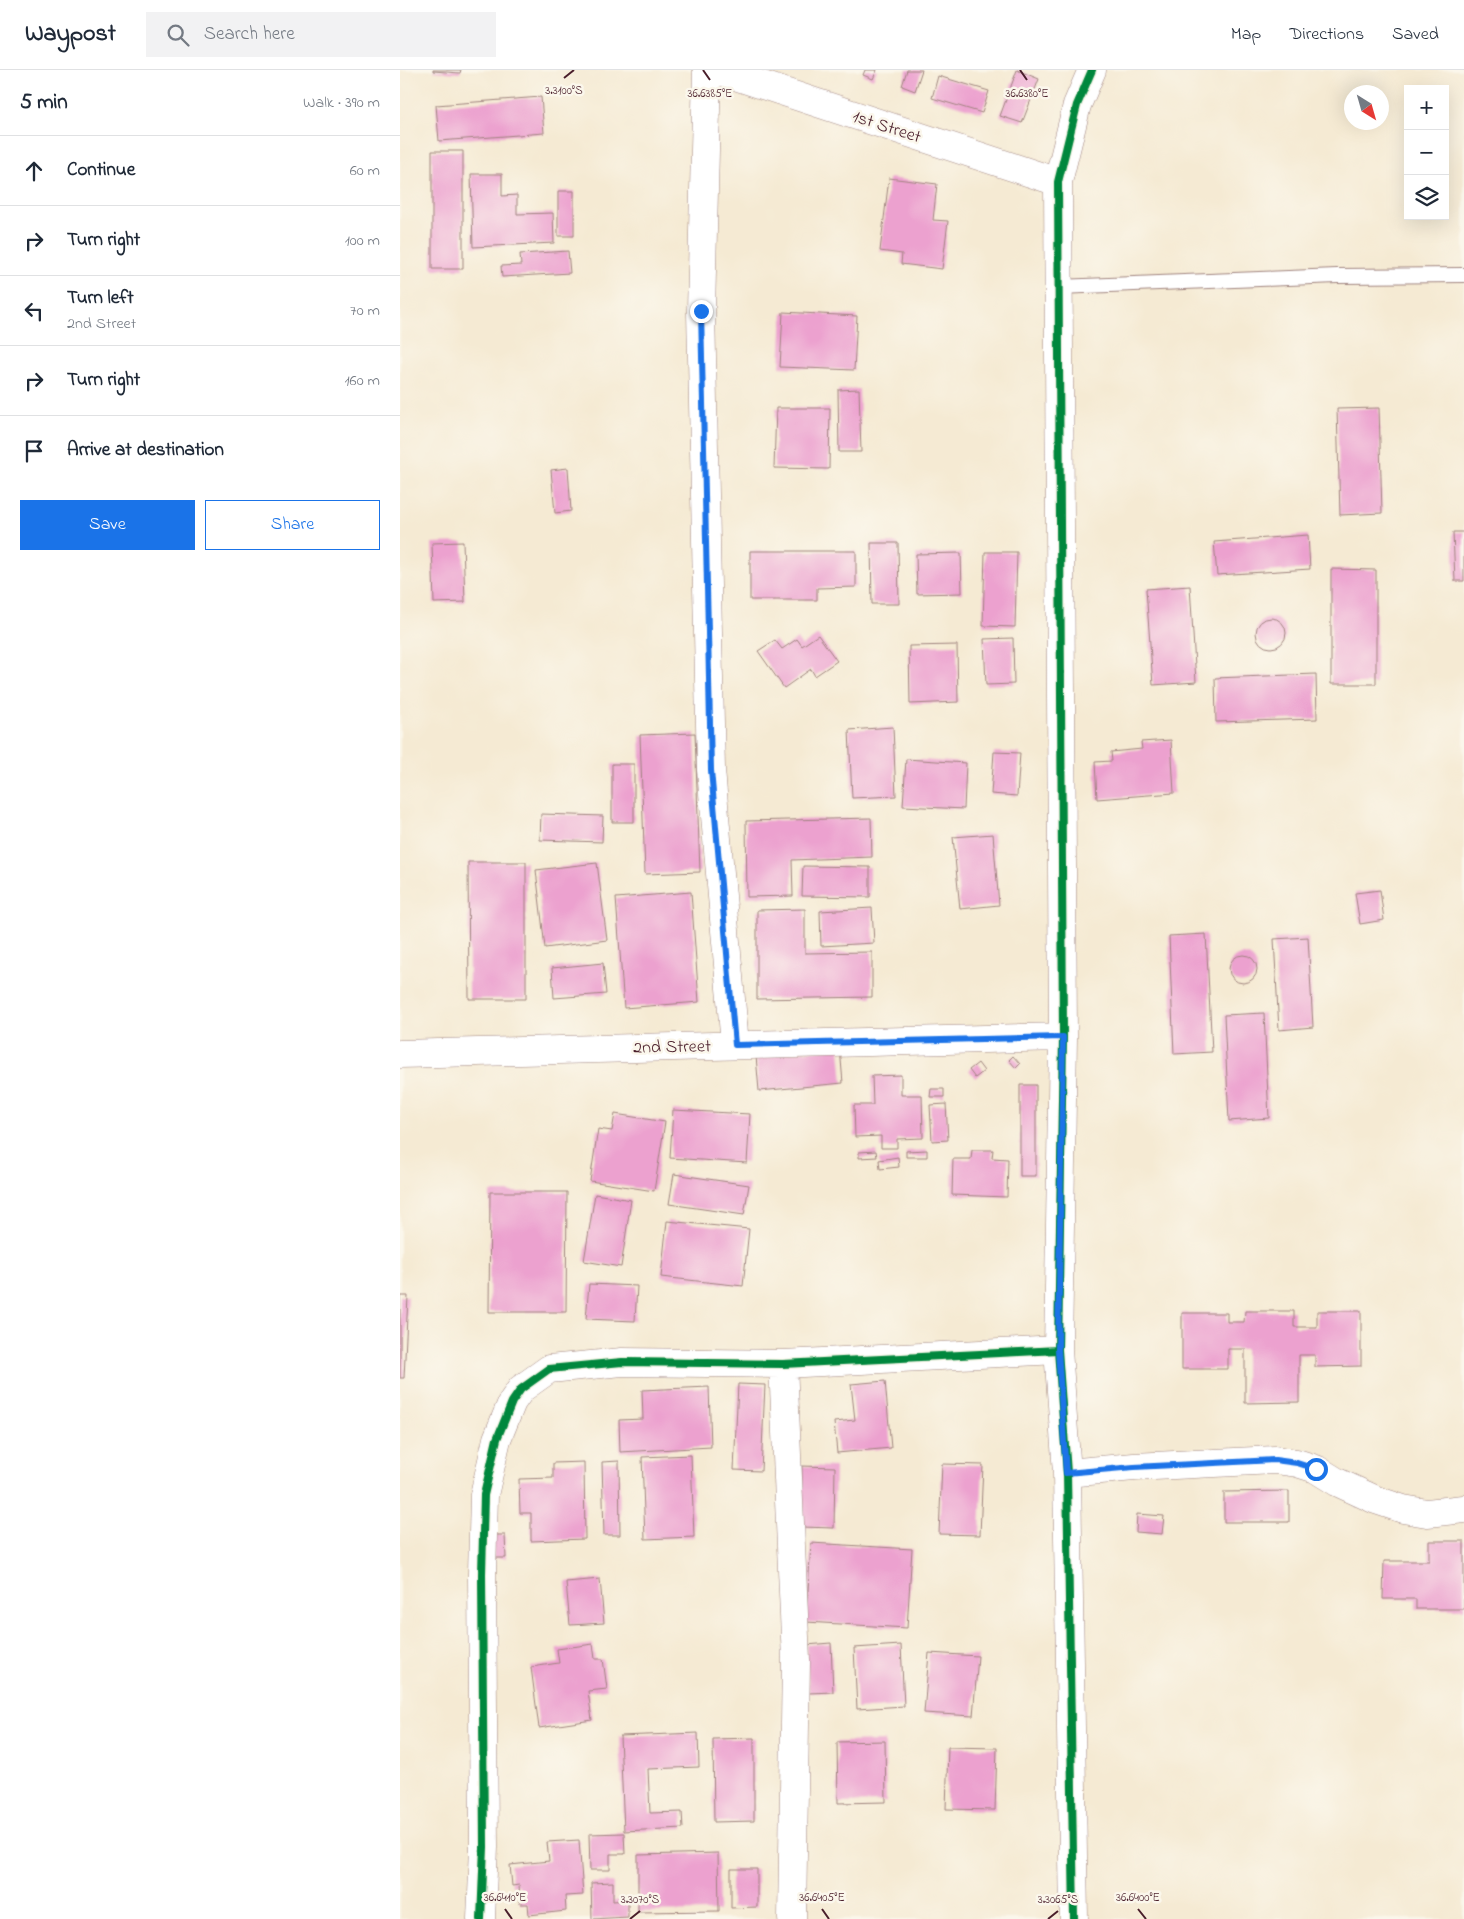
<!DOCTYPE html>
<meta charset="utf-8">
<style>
body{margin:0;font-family:"Indie Flower",sans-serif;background:#f2f2f3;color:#1f2937}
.controls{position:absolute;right:15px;top:15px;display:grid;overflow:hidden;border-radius:0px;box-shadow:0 5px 20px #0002}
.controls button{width:45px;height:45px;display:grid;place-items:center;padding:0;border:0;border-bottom:1px solid #e0e1e3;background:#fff;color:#1f2937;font:25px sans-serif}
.compass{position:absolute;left:944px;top:15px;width:45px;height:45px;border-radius:50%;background:#fff;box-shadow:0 5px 20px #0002;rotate:143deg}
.stop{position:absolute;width:15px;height:15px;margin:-11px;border:4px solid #1a73e8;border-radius:50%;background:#fff}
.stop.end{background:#1a73e8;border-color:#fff;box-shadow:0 1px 5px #0008}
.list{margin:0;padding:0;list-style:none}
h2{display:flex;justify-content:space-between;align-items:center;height:65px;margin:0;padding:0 20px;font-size:21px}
h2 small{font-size:16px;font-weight:400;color:#747a83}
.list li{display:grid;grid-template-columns:32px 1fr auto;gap:15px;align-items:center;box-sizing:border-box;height:70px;padding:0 20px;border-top:1px solid #e0e1e3}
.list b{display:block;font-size:19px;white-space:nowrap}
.list p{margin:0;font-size:16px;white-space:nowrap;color:#747a83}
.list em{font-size:16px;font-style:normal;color:#747a83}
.actions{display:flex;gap:10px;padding:15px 20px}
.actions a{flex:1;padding:11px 0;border:1px solid #1a73e8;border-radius:0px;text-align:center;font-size:18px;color:#1a73e8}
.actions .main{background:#1a73e8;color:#fff}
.icon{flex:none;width:28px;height:28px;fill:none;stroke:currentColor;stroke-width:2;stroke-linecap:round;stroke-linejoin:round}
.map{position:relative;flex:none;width:1064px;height:1849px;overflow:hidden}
header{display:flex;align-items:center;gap:30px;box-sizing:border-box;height:70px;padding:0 25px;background:#fff;border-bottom:1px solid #e0e1e3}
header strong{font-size:24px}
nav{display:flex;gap:28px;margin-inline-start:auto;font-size:18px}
.search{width:350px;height:45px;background:#f2f2f3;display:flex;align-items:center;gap:12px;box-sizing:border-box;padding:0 18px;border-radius:0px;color:#747a83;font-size:19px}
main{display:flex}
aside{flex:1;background:#fff}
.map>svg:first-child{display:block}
.building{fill:#eca1cf}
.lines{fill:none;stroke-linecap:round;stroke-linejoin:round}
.service-casing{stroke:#a0847f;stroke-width:16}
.minor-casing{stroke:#a0847f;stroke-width:29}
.service{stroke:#fff;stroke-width:14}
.minor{stroke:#fff;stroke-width:28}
.cycleway-casing{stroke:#fbf7ec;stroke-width:11}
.cycleway{stroke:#00873e;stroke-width:8}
.route{stroke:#1a73e8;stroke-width:6}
.ticks{fill:none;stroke:#4a1f2b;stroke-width:2}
.labels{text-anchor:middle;stroke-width:5;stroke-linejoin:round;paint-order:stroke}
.street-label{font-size:18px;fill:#4a1f2b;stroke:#fbf7ec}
.ticks-label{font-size:12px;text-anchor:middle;fill:#4a1f2b;stroke:#fbf7ec;stroke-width:5;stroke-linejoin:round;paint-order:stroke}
</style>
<header>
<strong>Waypost</strong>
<div class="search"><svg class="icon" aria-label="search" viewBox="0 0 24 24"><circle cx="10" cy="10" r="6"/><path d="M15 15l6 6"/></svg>Search here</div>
<nav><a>Map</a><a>Directions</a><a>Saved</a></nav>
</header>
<main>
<aside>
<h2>5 min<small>Walk · 390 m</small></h2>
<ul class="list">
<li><svg class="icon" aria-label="ahead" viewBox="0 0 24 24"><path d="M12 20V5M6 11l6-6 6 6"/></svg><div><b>Continue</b></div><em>60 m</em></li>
<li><svg class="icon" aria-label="right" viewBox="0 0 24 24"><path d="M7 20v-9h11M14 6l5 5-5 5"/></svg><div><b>Turn right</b></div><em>100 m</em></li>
<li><svg class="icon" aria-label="left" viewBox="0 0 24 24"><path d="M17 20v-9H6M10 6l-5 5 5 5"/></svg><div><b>Turn left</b><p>2nd Street</p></div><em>70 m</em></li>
<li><svg class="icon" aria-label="right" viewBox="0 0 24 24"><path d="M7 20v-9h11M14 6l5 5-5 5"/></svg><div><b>Turn right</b></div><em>160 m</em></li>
<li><svg class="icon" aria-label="arrive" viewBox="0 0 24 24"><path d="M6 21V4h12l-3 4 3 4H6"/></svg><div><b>Arrive at destination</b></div></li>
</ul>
<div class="actions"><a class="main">Save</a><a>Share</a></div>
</aside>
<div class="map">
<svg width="1064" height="1849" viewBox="0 0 1064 1849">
<rect width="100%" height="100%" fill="#fbf7ec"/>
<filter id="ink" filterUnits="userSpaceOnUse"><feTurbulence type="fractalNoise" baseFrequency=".02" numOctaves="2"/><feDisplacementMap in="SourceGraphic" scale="10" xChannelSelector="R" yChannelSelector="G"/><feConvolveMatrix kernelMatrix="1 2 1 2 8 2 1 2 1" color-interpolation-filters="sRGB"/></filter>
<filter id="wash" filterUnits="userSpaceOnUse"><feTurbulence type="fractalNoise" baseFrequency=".0096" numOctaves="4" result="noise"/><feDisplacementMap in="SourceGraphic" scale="20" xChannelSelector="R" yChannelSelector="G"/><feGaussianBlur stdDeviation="1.12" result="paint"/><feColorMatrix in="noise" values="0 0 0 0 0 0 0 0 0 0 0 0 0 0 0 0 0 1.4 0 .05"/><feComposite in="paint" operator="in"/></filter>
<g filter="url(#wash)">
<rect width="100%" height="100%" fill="#f5ead3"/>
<g id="blocks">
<!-- building -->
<path class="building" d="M33,0H61L60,3L33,1Z
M465,0H477L473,9L463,5Z
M507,0H522L515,21L502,16Z
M617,0L639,9L622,53L600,46Z
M538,6L589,21L582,43L532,28Z
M141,27L144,63L39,71L36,35Z
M32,81H63V199H32Z
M71,104H102V126L117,125V144L153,143L154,173L73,177Z
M489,108L537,114L533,150L548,151L542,199L501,194L502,184L480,181Z
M158,121H174V166H158Z
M168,181L170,203L102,207L101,196L121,195L120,184Z
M383,242L457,246L454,300L380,297Z
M459,319L461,382H439L438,320Z
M376,338H430L429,399L374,398Z
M979,338L982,443L940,445L937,339Z
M168,398L171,441L155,443L151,400Z
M1053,462H1064V511H1055Z
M908,465L910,499L817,505L814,472Z
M63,472L65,532L34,533L32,473Z
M471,473H498L499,534H472Z
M350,481H456V517L417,518V530H350Z
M585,482H617L615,557L583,556Z
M561,483L562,523L517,524L516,484Z
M931,499L976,500V614H931Z
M790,516L796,612L753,615L746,519Z
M856 563a15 15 0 1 1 30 0a15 15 0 1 1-30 0Z
M418,565L437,591L415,606L411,599L384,618L358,581L375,570L382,579L397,569L402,576Z
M613,568L614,614L586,615L584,569Z
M557,575L558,632L510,634L509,576Z
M916,604L917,649L816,652L815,608Z
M493,657L496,726L452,728L449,660Z
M295,663L300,802L245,804L240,665Z
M771,670L774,723L697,729L695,692L712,691L711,682L742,679L741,672Z
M594,682L620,683L617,726L591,724Z
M506,689L566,693L564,739L503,736Z
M212,694H234V752H212Z
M141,744L203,746L202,772L140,770Z
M471,748L472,787L392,790L393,826L347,827L346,751Z
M593,764L599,835L560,839L553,767Z
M68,792H126V929H69Z
M197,793L207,870L145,878L136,800Z
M403,796L470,797V827L402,826Z
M980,820L984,850L960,854L955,823Z
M291,822L299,932L224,938L216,828Z
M472,838L474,873L421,876L420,841Z
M405,839V883L472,882V927L357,929V840Z
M806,864L812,982L774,984L769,866Z
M908,867L913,957L879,960L874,869Z
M829 899a14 14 0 1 1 28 0a14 14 0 1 1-28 0Z
M203,893L206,924L154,928L152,898Z
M864,943L869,1048L829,1051L824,945Z
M440,978L443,1013L359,1021L356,986Z
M613,986L620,994L616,998L609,990Z
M578,993L584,1001L575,1008L569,1000Z
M501,1005V1025H522L523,1068L497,1069V1078H481V1066L455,1067L454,1035H473L472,1006Z
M620,1015H636V1106H620Z
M531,1019H544V1027H530Z
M546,1034L548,1070L532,1071L530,1035Z
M273,1040L350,1044L347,1093L270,1088Z
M215,1044L265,1052L254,1121L190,1111L198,1059L212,1061Z
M527,1080V1087H506V1081Z
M572,1080H593L592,1088L608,1089L607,1127L552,1125L553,1089H571Z
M476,1081L477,1087L459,1088V1082Z
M498,1087L499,1097L480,1099L479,1090Z
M274,1104L349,1115L344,1145L269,1134Z
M90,1122H167L166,1242H89Z
M195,1124L231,1130L221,1197L184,1191Z
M267,1151L349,1159L343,1216L261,1207Z
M189,1214L237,1216L235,1251L186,1249Z
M0,1226H8L4,1308H0Z
M845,1241H894V1257H917V1241H961V1296L915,1297V1285H899V1332L845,1333V1279H828V1299H782V1243H827V1252H844Z
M485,1311L491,1378L437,1383L434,1352L455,1350L451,1314Z
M338,1314L365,1315L361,1401L334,1400Z
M309,1317L311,1377L220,1382L219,1350L243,1349L242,1320Z
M291,1385L294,1467L245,1469L242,1387Z
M219,1391L220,1465H204L202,1392Z
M184,1392L185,1469L131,1471V1443H120L119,1409L153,1408V1393Z
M542,1394L583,1395L580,1465L539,1464Z
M402,1396L435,1397L434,1458L401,1457Z
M889,1421V1452H824V1422Z
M737,1444L764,1446L762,1464L736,1462Z
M93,1465H105L106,1488H93Z
M1029,1471H1064V1539H1016V1529H983L984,1491H1029Z
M411,1473L512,1479L507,1558L406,1552Z
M200,1509L204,1553L170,1555L166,1512Z
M431,1573L433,1622L409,1623L406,1575Z
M193,1574L195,1589H203L207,1619L188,1621L192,1650L139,1658L131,1597L159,1593L157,1579Z
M501,1575L504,1636L457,1639L454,1578Z
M529,1583L578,1586L573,1646L524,1643Z
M298,1663L299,1697L248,1699L250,1743L282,1742L283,1758L224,1761L220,1666Z
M354,1668V1751L314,1752L313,1669Z
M485,1671L486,1732L438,1733L437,1672Z
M548,1677L597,1678L595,1740L546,1739Z
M224,1763L225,1784H210V1800H190L189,1764Z
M179,1770L183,1825L165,1826L166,1841L129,1845L128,1834H120L119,1815L112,1816L110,1795L149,1791L147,1772Z
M318,1783L319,1841L238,1842V1785Z
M331,1799H357V1837L331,1838Z
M213,1812V1831L228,1830V1847L192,1849L191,1813Z"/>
</g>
</g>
<g filter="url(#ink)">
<use href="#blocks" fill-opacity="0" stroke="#a0847f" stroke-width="1"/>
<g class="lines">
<!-- service casing -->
<g class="service-casing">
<path id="service" d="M659,217L937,206L1064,205"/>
</g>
<!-- minor casing -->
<g class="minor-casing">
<path id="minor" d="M307,0L301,241L311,700L335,975
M317,0L658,112
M0,984L663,967
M383,1294L396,1590L392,1849
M667,1403L734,1397L875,1390L897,1393L916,1399L937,1412L976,1430L1003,1439L1027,1443L1064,1439
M81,1849L84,1777L82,1504L84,1425L97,1369L112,1332L121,1319L149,1299L222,1292L383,1294L658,1280
M674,1849L667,1403L658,1280L663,967L658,112L677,35L692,0"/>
</g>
<!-- service -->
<use href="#service" class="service"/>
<!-- minor -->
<use href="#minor" class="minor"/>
<!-- cycleway casing -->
<g class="cycleway-casing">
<path id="cycleway" d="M81,1849L84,1777L82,1504L84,1425L97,1369L112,1332L121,1319L149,1299L222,1292L383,1294L658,1280
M674,1849L667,1403L658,1280L663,967L658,112L677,35L692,0"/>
</g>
<!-- cycleway -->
<use href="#cycleway" class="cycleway"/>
</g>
</g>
<g class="lines" filter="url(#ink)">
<!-- route -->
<path class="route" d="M301,241L311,700L335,975L663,967L658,1280L666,1403L734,1397L875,1390L897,1393L916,1399"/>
</g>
<!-- ticks -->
<path class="ticks" d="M303,0L310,10M620,0L627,10M164,8L174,0M105,1839L112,1849M422,1839L429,1849M738,1839L746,1849M230,1849L240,1841M648,1849L658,1841"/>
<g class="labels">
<!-- street labels -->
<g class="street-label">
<text transform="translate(487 56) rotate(18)" y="6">1st Street</text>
<text transform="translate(272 976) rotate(-1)" y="6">2nd Street</text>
</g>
</g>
<g class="ticks-label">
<text x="164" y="24">3.3100°S</text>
<text x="310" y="27">36.6385°E</text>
<text x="627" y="27">36.6380°E</text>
<text x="105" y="1831">36.6410°E</text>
<text x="422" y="1831">36.6405°E</text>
<text x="738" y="1831">36.6400°E</text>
<text x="240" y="1833">3.3070°S</text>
<text x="658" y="1833">3.3065°S</text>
</g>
</svg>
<div class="controls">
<button>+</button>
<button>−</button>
<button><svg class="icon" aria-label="layers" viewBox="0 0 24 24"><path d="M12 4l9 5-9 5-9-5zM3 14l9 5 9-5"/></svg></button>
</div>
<svg class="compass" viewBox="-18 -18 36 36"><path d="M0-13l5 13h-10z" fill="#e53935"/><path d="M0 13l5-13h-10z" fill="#747a83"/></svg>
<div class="stop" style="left:916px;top:1399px"></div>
<div class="stop end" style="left:301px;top:241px"></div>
</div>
</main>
